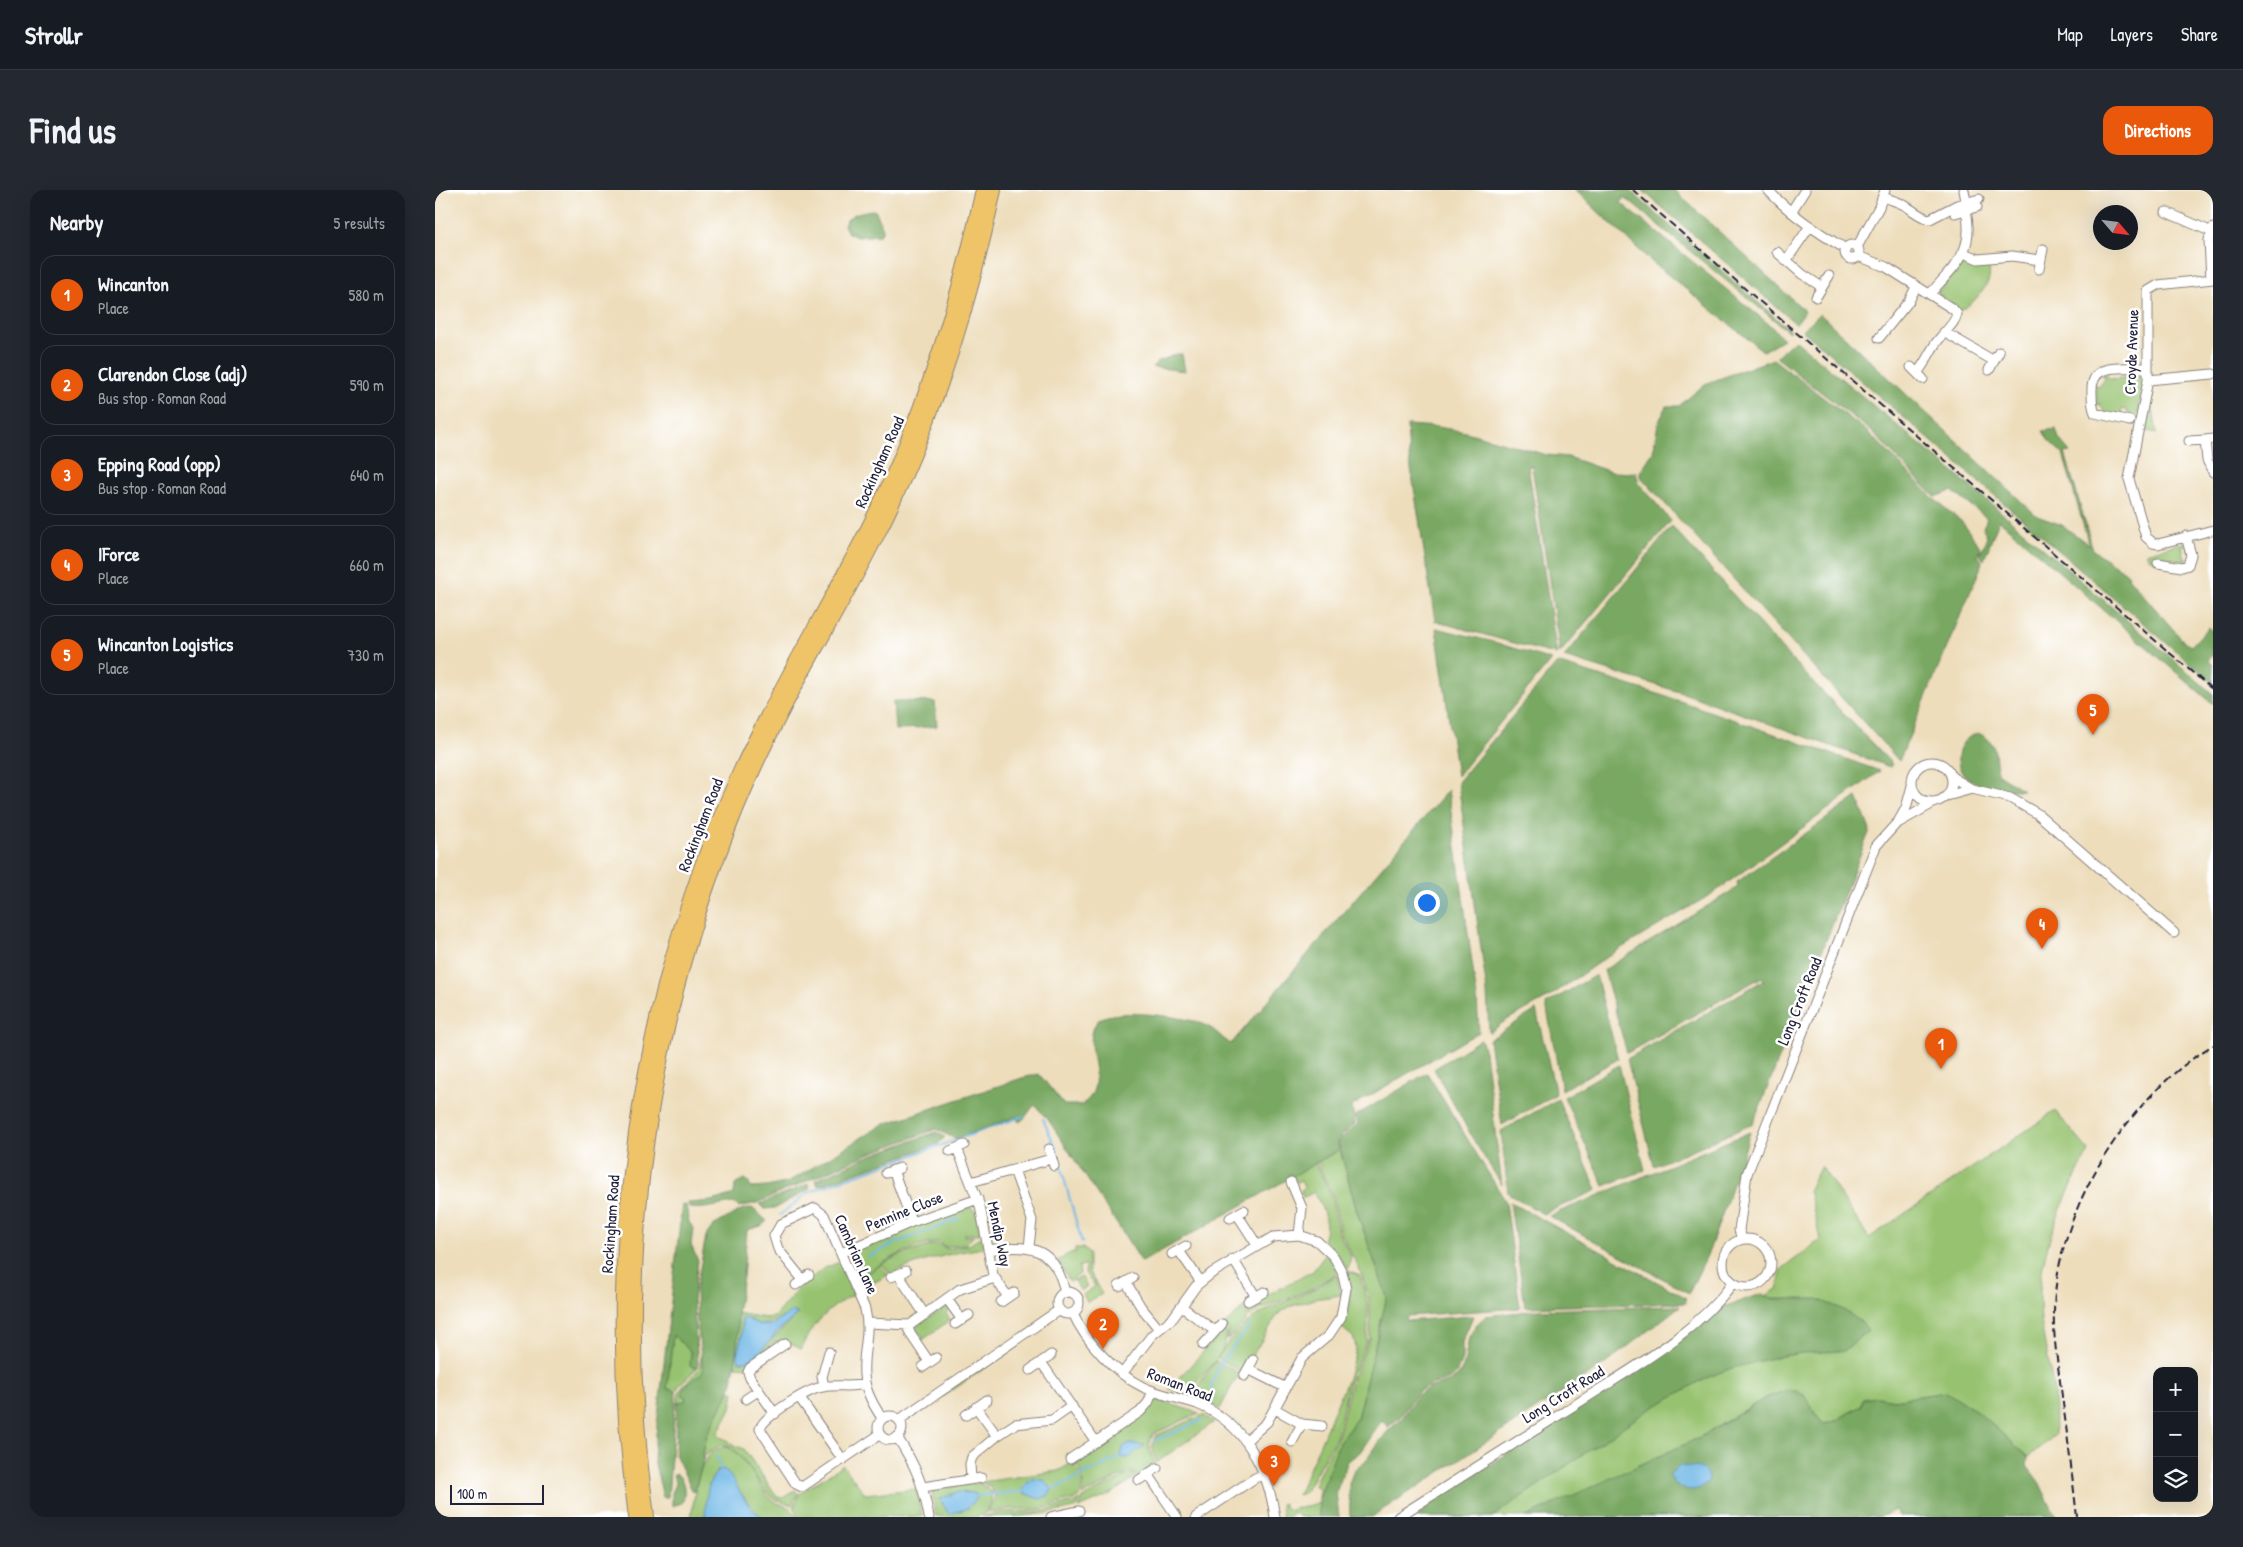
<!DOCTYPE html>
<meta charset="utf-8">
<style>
body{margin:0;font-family:"Patrick Hand",sans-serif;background:#242831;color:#f1f3f6}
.controls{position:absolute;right:15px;bottom:15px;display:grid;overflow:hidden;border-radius:10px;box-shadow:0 5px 20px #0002}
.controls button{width:45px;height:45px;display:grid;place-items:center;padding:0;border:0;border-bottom:1px solid #363941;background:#171b24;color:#f1f3f6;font:25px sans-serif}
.compass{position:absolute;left:1658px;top:15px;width:45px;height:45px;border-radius:50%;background:#171b24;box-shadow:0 5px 20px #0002;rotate:118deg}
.scale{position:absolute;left:15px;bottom:12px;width:94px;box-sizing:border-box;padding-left:5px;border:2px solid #22223b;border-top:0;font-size:14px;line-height:18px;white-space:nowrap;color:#22223b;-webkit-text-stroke:4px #fff;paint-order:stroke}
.you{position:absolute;left:991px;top:712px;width:18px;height:18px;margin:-12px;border:4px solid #fff;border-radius:50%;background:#1a73e8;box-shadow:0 0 0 8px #1a73e833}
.badge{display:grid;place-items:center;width:32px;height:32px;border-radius:50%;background:#ea580c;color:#fff;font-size:16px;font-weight:700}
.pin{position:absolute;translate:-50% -41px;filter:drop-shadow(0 1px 2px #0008)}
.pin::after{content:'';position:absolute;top:26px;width:18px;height:15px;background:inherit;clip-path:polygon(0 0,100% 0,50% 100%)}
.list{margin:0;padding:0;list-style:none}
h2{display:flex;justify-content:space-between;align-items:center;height:65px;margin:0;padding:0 20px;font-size:21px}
h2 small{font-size:16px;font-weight:400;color:#9ea1a6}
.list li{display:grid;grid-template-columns:32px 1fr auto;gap:15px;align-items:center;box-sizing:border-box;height:80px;margin:0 10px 10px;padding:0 10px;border:1px solid #363941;border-radius:15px}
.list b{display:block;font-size:19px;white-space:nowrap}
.list p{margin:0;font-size:16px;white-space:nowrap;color:#9ea1a6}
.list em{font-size:16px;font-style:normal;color:#9ea1a6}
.icon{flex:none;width:28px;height:28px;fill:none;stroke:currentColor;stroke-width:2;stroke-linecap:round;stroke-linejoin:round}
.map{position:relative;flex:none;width:1778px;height:1327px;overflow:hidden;border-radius:15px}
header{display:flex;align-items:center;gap:30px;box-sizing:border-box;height:70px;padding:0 25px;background:#171b24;border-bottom:1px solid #363941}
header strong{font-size:24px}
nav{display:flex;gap:28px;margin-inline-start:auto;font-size:18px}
.intro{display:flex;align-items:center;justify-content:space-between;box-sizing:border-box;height:120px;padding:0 30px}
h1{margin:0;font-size:35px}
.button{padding:12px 22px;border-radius:15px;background:#ea580c;color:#fff;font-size:18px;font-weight:700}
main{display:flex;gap:30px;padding:0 30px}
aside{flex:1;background:#171b24;border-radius:15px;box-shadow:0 5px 20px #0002}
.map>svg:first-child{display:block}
.green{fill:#97c270;stroke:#5c7256;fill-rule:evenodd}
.forest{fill:#79a862;stroke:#4e654e}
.water{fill:#6fb7e6;stroke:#486c90}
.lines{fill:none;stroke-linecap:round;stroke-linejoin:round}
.stream{stroke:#6fb7e6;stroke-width:2}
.minor-casing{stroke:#88807b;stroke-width:11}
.highway-casing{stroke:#88807b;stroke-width:16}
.minor{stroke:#fff;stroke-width:9}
.highway{stroke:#efc469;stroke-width:14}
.rail{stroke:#22223b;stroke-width:2;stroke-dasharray:8 4;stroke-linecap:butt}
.labels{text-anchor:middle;stroke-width:5;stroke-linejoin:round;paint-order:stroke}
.street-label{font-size:16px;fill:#22223b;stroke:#fff}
</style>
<header>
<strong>Strollr</strong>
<nav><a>Map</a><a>Layers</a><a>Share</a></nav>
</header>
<div class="intro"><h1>Find us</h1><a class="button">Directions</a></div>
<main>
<aside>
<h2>Nearby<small>5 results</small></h2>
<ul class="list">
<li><span class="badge">1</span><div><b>Wincanton</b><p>Place</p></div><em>580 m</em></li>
<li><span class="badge">2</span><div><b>Clarendon Close (adj)</b><p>Bus stop · Roman Road</p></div><em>590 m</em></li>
<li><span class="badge">3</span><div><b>Epping Road (opp)</b><p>Bus stop · Roman Road</p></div><em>640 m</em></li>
<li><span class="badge">4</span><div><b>IForce</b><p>Place</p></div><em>660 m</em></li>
<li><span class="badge">5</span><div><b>Wincanton Logistics</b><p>Place</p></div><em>730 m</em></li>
</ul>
</aside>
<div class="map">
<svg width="1778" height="1327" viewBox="0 0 1778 1327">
<rect width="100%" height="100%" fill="#fff"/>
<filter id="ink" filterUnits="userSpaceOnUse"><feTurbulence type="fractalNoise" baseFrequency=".02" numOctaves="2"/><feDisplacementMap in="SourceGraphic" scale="10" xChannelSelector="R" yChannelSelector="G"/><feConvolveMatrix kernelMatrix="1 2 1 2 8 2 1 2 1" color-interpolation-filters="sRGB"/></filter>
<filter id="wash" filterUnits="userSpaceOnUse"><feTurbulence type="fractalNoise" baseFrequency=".0096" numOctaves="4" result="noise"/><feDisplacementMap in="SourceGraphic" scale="20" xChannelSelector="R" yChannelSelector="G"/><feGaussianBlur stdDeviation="1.12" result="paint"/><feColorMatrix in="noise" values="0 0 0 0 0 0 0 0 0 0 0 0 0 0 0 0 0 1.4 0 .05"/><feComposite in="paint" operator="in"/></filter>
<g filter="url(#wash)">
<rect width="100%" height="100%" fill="#edddbb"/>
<!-- green -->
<path class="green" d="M1530,70L1539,73L1554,72C1554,77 1555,83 1554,88C1552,99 1535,117 1525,120L1502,103Z
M1707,181L1709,182V195L1700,234H1695L1692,220L1687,219L1686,225L1668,224L1670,221L1664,215L1665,213L1660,216V212L1662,211L1660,194L1664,197L1670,189L1667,184H1672L1674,189L1689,188L1690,182Z
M1718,218V219L1722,243L1708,240L1711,225L1715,229Z
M1750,352L1752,355L1747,356L1750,369H1754L1750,371L1723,367L1722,372L1714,368L1711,363Z
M1620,921L1654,961C1631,1005 1603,1060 1605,1112C1605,1141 1614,1168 1618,1196C1621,1212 1619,1229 1620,1245L1593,1267L1543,1222L1511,1202L1459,1210L1442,1207L1428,1209L1426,1216L1398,1232L1390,1234L1386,1232L1379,1220L1354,1201L1330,1208L1132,1327H982L1301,1113L1315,1116L1342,1099L1347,1079L1385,1050L1374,999L1386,976L1434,1048Z
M905,960L923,1025L952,1107L922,1228L904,1253L884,1308V1300L879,1294L904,1244L916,1193L935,1148V1114L931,1098L924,1078L906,1044L898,1006L888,985L883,971Z
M881,973L896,1006L904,1044L916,1066L914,1077L912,1079L900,1061L888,1050C895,1033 887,1017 879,1002L868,1008L866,1001L869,997L866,991L862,992L858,988L852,991L851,989Z
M535,1017L542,1023L545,1044H529V1046H539L531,1054L511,1057L502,1052C465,1060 454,1070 423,1088L414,1067L416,1063L479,1036Z
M546,1047L548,1058C516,1063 484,1071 455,1084L447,1074L465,1065L501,1054L513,1059L534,1055Z
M640,1058H648L654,1063V1082L667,1104L652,1112L648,1105L660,1096L650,1083L651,1075L644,1076L645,1084L639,1088L640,1090L647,1087L652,1096L646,1101L638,1090L635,1092L623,1071L633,1064L640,1063Z
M891,1064L898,1073L902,1083L876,1099L826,1119L814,1127L815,1114L878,1081Z
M405,1072L419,1105C397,1114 375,1136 366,1159L350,1151L346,1154L343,1150L332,1158L334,1162L314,1177L300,1176L303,1140L302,1123L330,1128L339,1127L363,1099L389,1078ZM363,1124L327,1159L302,1164L307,1144L314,1129C328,1137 330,1136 343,1129C349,1126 357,1125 363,1124Z
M445,1075L453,1085L427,1099L424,1090Z
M913,1081L925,1086L933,1115L932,1151L914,1192L902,1245L873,1297L869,1303L863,1305L912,1191L917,1175L921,1159L920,1153L918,1147L906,1137L915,1112Z
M902,1085L906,1105L879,1109L854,1117L843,1124L806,1184L799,1177L785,1170L783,1168C809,1124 832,1120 875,1101C885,1097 892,1089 902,1085Z
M813,1114L812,1129L792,1150L793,1140L789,1135Z
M512,1116L515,1120L511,1123L515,1130L485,1152L484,1150L488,1147L484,1142L480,1144L478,1138Z
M615,1130L616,1132L483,1224L481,1222Z
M790,1138C797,1159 771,1180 759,1196L764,1209L734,1199Z
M238,1144C249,1153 260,1161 255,1176L262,1178L244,1195L241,1202L232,1199Z
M266,1167L268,1170V1181L262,1188L252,1193L250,1211L242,1213C245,1185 265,1192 266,1167Z
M781,1171L799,1180L805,1186L800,1190L785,1219L767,1210L761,1198Z
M295,1200L299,1202L296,1218L282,1245L293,1251L294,1253L309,1259L342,1307L348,1308L360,1300L363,1303L357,1315L341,1310L336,1306L298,1258L285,1255L267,1268L272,1245Z
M722,1210L764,1223L718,1244L714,1254L719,1275L703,1286L696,1281L648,1305C649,1292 650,1279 638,1271L703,1230Z
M768,1225L779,1232L721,1273L717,1255L720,1246Z
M291,1257C311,1264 321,1292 334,1307C343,1317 356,1313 362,1327H328L320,1322L288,1279L283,1280L274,1295L270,1327H256C260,1306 263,1258 291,1257Z
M637,1273C648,1281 649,1294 645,1307L607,1319H573L553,1322L560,1306L557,1298L547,1292L623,1281ZM613,1295L617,1300C607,1310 605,1310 592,1303Z
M408,1275L430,1304L481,1299L487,1327H364L359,1317L364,1304Z
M696,1283L701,1286L700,1288L674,1305L644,1318L648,1308Z
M545,1293L557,1302L556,1311L550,1324L541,1327H501L497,1304L498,1299ZM530,1302L541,1304L542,1308L533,1318L511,1319L505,1309Z
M645,1310L642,1317C610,1326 580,1327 547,1327L566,1322L609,1321Z
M849,1313V1317L854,1320L884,1313V1327H864L859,1322L853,1327H847L846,1314Z"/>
<!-- forest -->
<path class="forest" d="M1140,0H1194L1355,140L1354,142L1189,7L1186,13L1336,136L1348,149L1328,161L1217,72Z
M1207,0H1239L1370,121L1361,134Z
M437,20L441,21L448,39L445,45L422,47L413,43L409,35C414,23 426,22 437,20Z
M1385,124L1602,326L1627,335L1654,355L1628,264L1613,250L1608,241L1621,239L1624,249L1635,262L1630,263L1658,360L1694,385L1693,387L1750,453L1756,456L1774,437L1778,441V465L1773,470L1778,475V493L1367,140Z
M1360,150L1560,317L1778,504V514L1564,330L1549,370L1545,365L1552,347L1548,338L1552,328L1517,301L1500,307L1436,241L1341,167Z
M742,164H747L750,181L717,177L722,172Z
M1338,169L1434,243L1498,308L1527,332L1546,358L1543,366L1547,371L1545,379L1464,571L1205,286V282L1218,262L1223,234L1231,216H1244L1270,194Z
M972,235L1003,237L1031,242L1112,265L1133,267L1176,282L1201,283L1204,293L1236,331L1125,463L1097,276H1093L1122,465L1000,431L974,266Z
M1237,336L1355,468L1457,574L1455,577L1251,504L1129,467Z
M1001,438L1059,452L1116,470L1022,586Z
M1122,473L1248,512L1445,581L1280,702L1173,766L1114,807L1070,831L1054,843L1052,802L1023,592Z
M458,511L500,512L502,536L460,540Z
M1543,543C1565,553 1558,564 1563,584L1588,600C1563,601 1515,596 1524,561C1527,551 1534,546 1543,543Z
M1013,600L1042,808L1044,842L917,916L920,934L902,950L904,960L707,1072L614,931L600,915C593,921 592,928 584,932L581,927L521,949L501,939L433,964L322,1013L303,1017L299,1013C283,1015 270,1020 254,1018L253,1013L277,1011L299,1004L300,995L309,989L312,990L316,998L332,997L354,992L447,935L587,888L604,884L629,915H647C677,893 645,861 661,833C671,815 751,827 768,834C779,838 786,848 796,854Z
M1422,607L1435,640L1318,934L1219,976L1192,869L1329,790L1327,787L1192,863L1169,780L1303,697L1302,692Z
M1161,785L1183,869L1127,900L1111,814Z
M1101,820L1121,904L1067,935L1054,850Z
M1046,849L1050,862L1067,995L1041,954L999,879Z
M1184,875L1210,980L1169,996L1129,907Z
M992,883L1071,1012L1085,1118L972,1126L971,1131L1038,1126L1027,1152V1169L1021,1184L1013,1190L995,1195L984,1201L965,1227L953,1237L947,1230L925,1262L913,1271L901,1302L904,1327H884V1308L904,1253L922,1228L952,1107L923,1025L903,951L923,934L920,926Z
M1123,909L1162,1000L1108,1024L1073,1003L1066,941Z
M501,942L510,947L503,954L383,996L381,990L434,966Z
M1315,942L1307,969L1274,1061L1254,1103L1114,1026Z
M373,994L375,998L373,1000L340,1018L330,1019L325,1014Z
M1075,1012L1250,1107L1251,1113L1090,1117Z
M247,1014L251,1015L254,1032L258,1038L256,1055L263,1071L258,1110L263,1174L261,1178L255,1176L256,1162L238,1145L232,1199H237L241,1202L233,1307H228L219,1270L220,1253Z
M317,1018L332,1031L326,1036L312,1040L308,1087L302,1123L303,1140L300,1176L295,1200L272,1245L267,1268H269L259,1302H258L240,1264L242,1213L250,1211L251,1207L247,1205C247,1191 262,1191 268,1181L262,1131L261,1099L271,1046L278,1036L308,1019Z
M1327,1104L1338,1109H1382L1407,1119L1425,1131L1433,1140L1409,1161L1368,1163L1341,1167L1294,1179L1269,1189L1210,1222L1057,1327H972L1210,1177L1288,1117Z
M1245,1116L1170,1174L941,1324L937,1327H915L914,1294L919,1280L928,1274L952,1242L967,1228L983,1205L993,1198L1014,1192L1024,1185L1029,1175L1034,1147L1041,1135L1051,1126L1103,1120Z
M1349,1201H1361L1369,1205L1386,1232L1390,1234L1398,1232L1426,1216L1428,1209L1442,1207L1459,1210L1511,1202L1543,1222L1593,1267L1592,1276L1604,1292L1621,1327H1465L1460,1320L1445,1327H1091L1270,1245L1330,1208Z
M242,1284C250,1291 251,1303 247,1313L237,1316V1303L241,1294L238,1285Z"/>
<!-- water -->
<path class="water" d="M358,1121L363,1124L342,1142L321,1167L312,1171H304L302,1164L307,1144V1127L326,1135H336Z
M695,1254L710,1255L693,1268L684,1267L689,1256Z
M1244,1276C1257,1277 1273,1275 1274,1291C1264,1305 1239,1302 1235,1284Z
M289,1279C304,1293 309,1318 329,1327H270C271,1312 271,1283 289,1279Z
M599,1289C610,1289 612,1291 617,1300L613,1306L604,1309L589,1303L588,1299L594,1291Z
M522,1302L538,1303L542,1306V1308L533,1318L516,1324L513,1323L505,1309Z"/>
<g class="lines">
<!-- stream -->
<path class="stream" d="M608,929L621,959L647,1053
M345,1025L374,1002L393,995L589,926
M433,1067L458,1054L523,1029
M777,1212C779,1206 775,1200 777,1193C784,1171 801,1154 815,1136
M719,1251L767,1230
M282,1266L286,1280
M615,1299L623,1297L685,1267
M540,1306L590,1301"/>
</g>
</g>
<g filter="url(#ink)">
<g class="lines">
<!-- minor casing -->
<g class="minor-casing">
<path id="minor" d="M1333,0C1355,24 1383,43 1411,59
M1529,0L1531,11
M1448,7C1454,9 1461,11 1467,14C1476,18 1485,28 1495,29L1522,15L1544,9
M1356,22L1370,0
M1731,22L1777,42
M1520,23L1542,17
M1410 62a7 7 0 1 1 14 0a7 7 0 1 1-14 0Z
M1422,57L1444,17L1450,0
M1342,62L1367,84L1387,97
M1529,63L1543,69L1577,66L1605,70
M1423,66L1451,77L1518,119L1522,124C1520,134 1508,143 1501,153C1494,163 1490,174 1482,183
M1351,71L1375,36
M1604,79L1608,59
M1776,89L1774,50L1778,38
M1778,89L1723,95L1713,101V190L1694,289L1711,347L1718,353L1723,354L1778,340
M1495,104C1520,75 1540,62 1531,20
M1381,107L1394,86
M1509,142L1559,171
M1444,148L1474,111L1481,97
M1476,177L1488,189
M1554,180L1564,162
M1713,190L1778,184
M1695,231L1660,223C1657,217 1657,210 1657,203C1655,170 1689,179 1712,178
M1778,249L1770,250L1772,270L1778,282
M1754,251L1770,250
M1723,373L1747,377L1753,375L1756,365L1751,346
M1477 592a20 20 0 1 1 40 0a20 20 0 1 1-40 0Z
M1517,587L1537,599L1575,608L1603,624L1739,743
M1512,606L1537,599
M1462,634L1471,618L1477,596
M522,958L545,1016L558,1085L573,1107
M614,959L619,976
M515,961L529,955
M458,980L477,1032
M579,980L597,1030L594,1057
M451,983L465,978
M536,992L616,969
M856,992L867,1018L864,1045
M802,1024L822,1055
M795,1028L809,1020
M1307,1049L1304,1040L1312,984L1441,656L1461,634L1500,612
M1288 1073a24 24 0 1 1 48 0a24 24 0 1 1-48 0Z
M553,1060C594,1053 621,1057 630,1103
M744,1061L766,1092
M406,1063L477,1032L543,1009
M737,1064L751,1056
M798,1069L821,1107
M463,1084L490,1125
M456,1087L471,1081
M368,1090L343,1059L339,1046L346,1034L380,1018L389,1025L430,1119C436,1146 427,1160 429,1185C430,1201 438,1215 447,1228
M691,1092L706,1117L724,1139
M361,1095L374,1085
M684,1096L698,1088
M622 1113a11 11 0 1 1 22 0a11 11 0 1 1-22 0Z
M512,1109L527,1130
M813,1111L829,1102
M566,1112L579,1103
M747,1117L780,1141
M638,1123C650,1151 681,1184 708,1197C725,1205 744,1208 762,1214C810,1233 833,1279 840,1327
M433,1133L475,1135L525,1099L560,1088
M520,1134L534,1125
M472,1136L476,1145L495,1173
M768,1155L787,1134
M606,1172L661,1252
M488,1177L501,1168
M813,1179L851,1198
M595,1180L616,1165
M687,1184L717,1145L738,1128L761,1096L777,1083L838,1047L864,1045L882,1051L899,1067L907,1082L911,1099L906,1127L894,1145L867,1168L832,1232L811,1251
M809,1186L818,1170
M430,1194C416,1198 402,1194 388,1197C375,1198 327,1227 325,1239L361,1294L367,1297L444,1245
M389,1196L387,1187L394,1162
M364,1207L408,1270
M311,1209L323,1201
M541,1217L562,1246
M840,1219L867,1234L887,1236
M340,1224L315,1188L313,1182L315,1178L350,1154
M531,1225L552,1210
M443 1238a12 12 0 1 1 24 0a12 12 0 1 1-24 0Z
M464,1230L624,1120
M462,1247C481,1276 488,1294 494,1327
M857,1252L867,1234
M635,1269L705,1222L713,1213L718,1201
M713,1284L742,1327
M536,1289L535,1274L537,1267L562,1246L580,1234L617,1230L637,1216
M704,1290L722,1278
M488,1297L546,1288
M616,1327L644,1321
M761,1327L820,1288L830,1284
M963,1327C1023,1289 1083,1251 1143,1213C1197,1178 1259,1145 1298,1093"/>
</g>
<!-- highway casing -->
<g class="highway-casing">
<path id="highway" d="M201,1327C166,1074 200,813 306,580C349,486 405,400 449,306C494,208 525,105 548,0
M212,1327C177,1076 212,819 315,587C352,503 401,426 442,345C497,235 534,119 559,0"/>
</g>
<!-- minor -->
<use href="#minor" class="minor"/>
<!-- highway -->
<use href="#highway" class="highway"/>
<!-- rail -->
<path class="rail" d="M1198,0L1315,103L1778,500
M1642,1327C1637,1284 1632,1241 1626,1199C1623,1174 1618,1148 1619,1123C1620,1022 1692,907 1778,855"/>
</g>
</g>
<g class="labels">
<!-- street labels -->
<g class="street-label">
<text transform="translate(1696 162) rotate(-88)" y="6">Croyde Avenue</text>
<text transform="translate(444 272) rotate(-66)" y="6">Rockingham Road</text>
<text transform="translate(265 635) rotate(-69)" y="6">Rockingham Road</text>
<text transform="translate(1364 811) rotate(-68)" y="6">Long Croft Road</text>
<text transform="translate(469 1021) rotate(-22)" y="6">Pennine Close</text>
<text transform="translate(175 1034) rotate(-86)" y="6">Rockingham Road</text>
<text transform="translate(565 1044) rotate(78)" y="6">Mendip Way</text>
<text transform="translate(422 1064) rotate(66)" y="6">Cambrian Lane</text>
<text transform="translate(745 1194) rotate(21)" y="6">Roman Road</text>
<text transform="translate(1128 1204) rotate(-32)" y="6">Long Croft Road</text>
</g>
</g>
</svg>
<div class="controls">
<button>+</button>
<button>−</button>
<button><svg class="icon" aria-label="layers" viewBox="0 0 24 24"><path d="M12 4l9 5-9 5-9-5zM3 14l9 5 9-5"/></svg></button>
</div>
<svg class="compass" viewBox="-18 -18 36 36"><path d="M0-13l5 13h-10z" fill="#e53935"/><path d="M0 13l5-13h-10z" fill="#9ea1a6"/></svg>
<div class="scale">100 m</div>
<div class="you"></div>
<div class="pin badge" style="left:1506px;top:879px">1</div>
<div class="pin badge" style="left:668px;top:1159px">2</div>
<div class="pin badge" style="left:839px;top:1296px">3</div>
<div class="pin badge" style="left:1607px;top:759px">4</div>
<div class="pin badge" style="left:1658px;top:545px">5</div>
</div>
</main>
